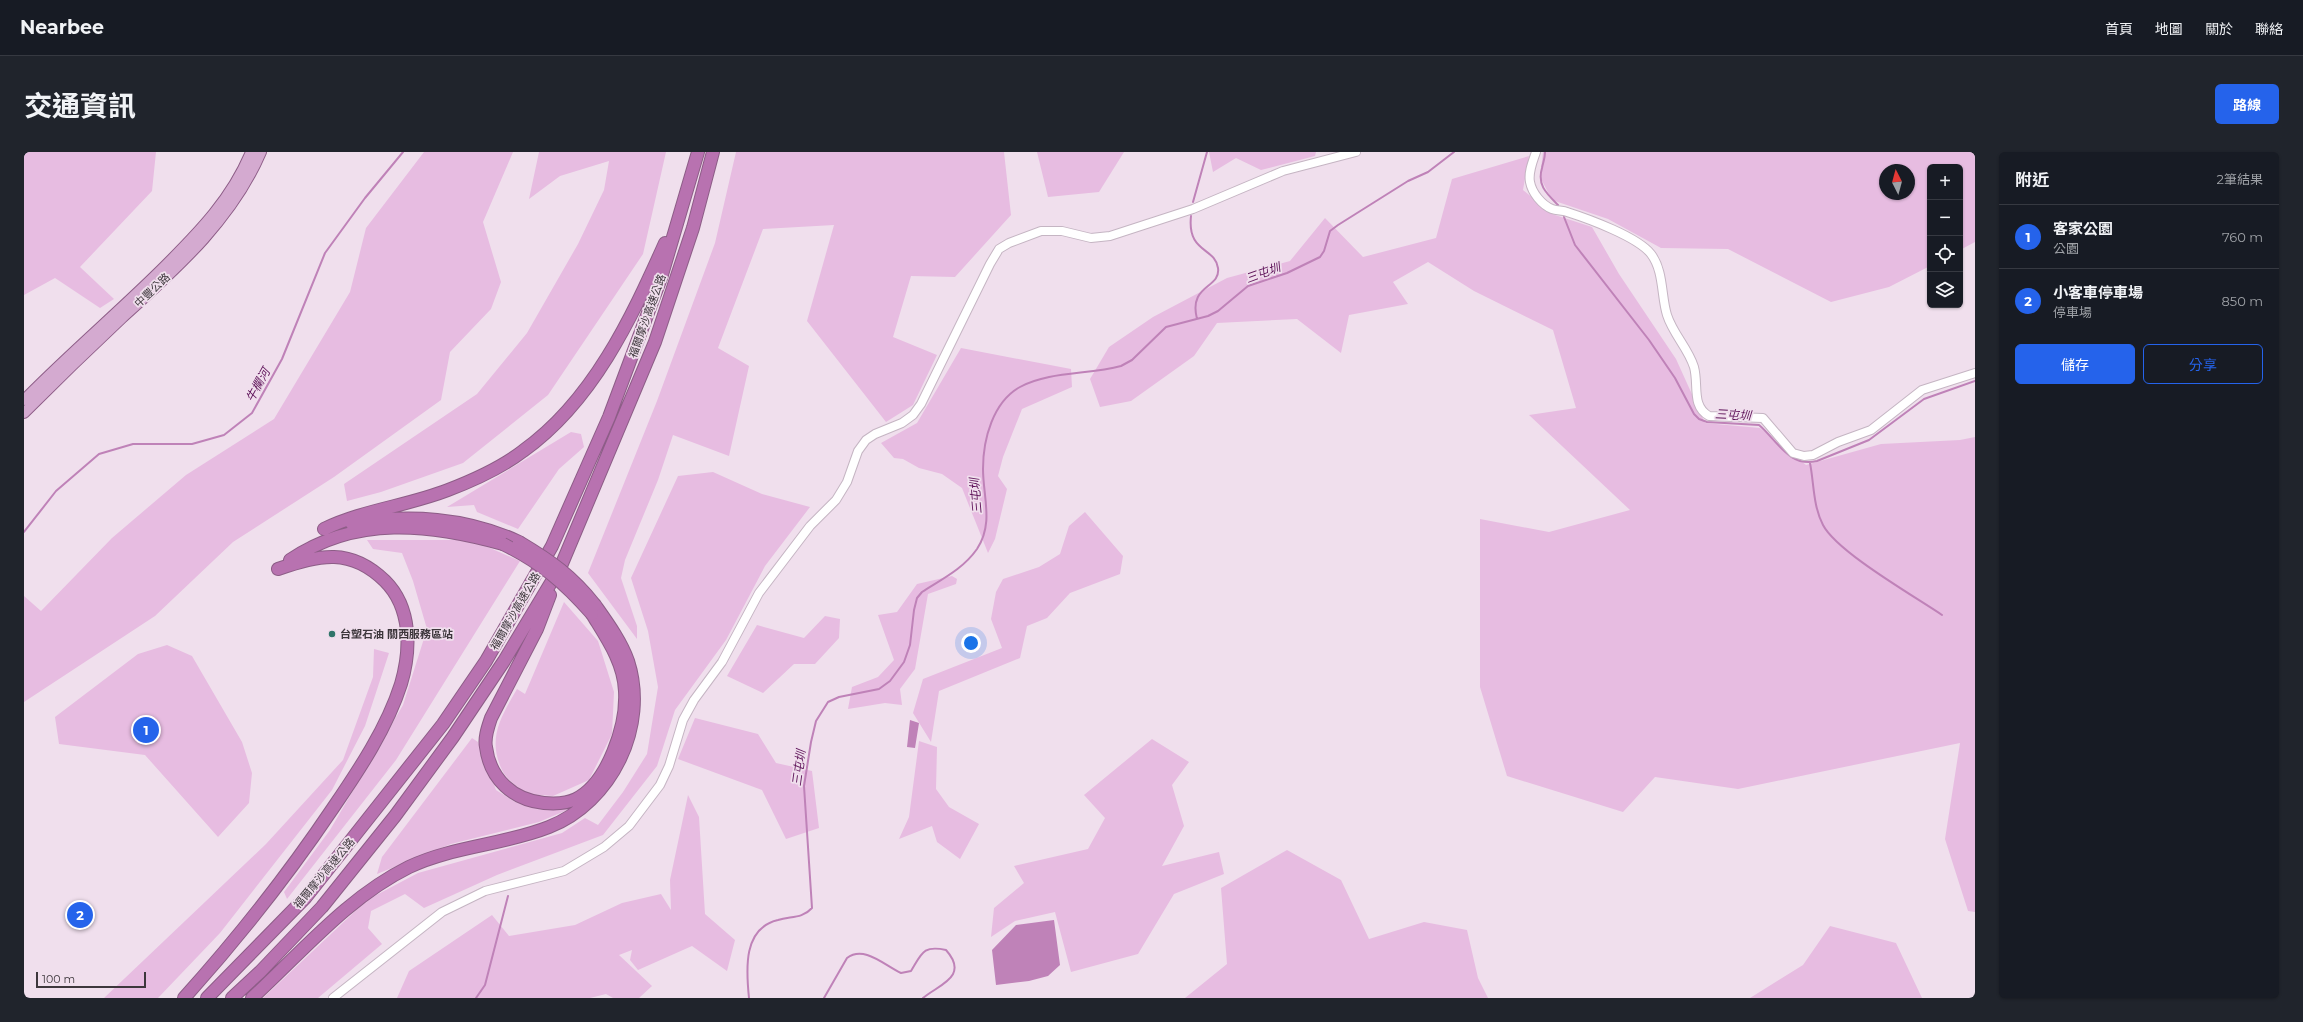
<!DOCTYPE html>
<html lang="zh-TW">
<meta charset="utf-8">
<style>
body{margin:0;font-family:Montserrat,"Noto Sans TC",sans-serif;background:#20242c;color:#f1f3f6}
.controls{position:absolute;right:12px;top:12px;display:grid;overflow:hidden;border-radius:6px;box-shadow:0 1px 3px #0004}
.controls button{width:36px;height:36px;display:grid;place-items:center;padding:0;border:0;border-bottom:1px solid #363941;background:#171b24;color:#f1f3f6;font:20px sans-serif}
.compass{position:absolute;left:1855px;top:12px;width:36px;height:36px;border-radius:50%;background:#171b24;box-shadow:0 1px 3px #0004;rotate:354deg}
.scale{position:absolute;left:12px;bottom:10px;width:110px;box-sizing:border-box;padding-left:4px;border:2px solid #3d373c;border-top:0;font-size:11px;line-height:14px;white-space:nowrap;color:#3d373c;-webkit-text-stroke:3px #f0dfed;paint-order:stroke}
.you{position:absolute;left:947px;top:491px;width:14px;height:14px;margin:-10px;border:3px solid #fff;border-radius:50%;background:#1a73e8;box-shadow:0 0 0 6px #1a73e833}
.badge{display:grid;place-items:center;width:26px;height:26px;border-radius:50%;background:#2563eb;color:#fff;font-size:13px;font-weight:700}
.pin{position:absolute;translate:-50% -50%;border:2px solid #fff;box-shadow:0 1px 4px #0006}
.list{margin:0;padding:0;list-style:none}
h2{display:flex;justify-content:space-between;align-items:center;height:52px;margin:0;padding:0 16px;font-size:17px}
h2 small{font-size:13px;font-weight:400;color:#9ea1a6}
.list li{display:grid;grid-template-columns:26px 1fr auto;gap:12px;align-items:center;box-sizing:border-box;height:64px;padding:0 16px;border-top:1px solid #363941}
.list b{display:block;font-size:15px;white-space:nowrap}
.list p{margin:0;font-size:13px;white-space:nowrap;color:#9ea1a6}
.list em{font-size:13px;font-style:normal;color:#9ea1a6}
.actions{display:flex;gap:8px;padding:12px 16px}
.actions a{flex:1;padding:9px 0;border:1px solid #2563eb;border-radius:6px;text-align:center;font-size:14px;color:#2563eb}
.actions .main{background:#2563eb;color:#fff}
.icon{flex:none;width:22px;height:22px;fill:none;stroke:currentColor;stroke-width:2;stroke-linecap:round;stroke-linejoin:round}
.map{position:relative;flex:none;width:1951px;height:846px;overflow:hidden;border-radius:6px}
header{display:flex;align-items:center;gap:24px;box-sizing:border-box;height:56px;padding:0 20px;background:#171b24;border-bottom:1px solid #363941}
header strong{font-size:19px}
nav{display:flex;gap:22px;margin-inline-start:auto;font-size:14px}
.intro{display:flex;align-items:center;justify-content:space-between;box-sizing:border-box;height:96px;padding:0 24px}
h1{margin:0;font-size:28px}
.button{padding:10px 18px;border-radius:6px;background:#2563eb;color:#fff;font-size:14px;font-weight:700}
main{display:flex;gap:24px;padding:0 24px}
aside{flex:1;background:#171b24;border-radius:6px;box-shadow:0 1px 3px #0004}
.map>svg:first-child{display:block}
.green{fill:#e7bce1;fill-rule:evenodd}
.water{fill:#bf82b8}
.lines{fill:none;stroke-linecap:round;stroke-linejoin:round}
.stream{stroke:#bf82b8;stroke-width:2}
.minor-casing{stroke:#c5b5c3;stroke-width:10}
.major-casing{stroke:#8d5d87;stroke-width:12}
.highway-casing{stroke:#8d5d87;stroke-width:14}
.minor{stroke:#fff;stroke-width:8}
.major{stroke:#d4aad0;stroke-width:10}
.highway{stroke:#b872b0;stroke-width:12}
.highway-bridge-casing{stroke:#8d5d87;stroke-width:14;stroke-linecap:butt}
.highway-bridge{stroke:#b872b0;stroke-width:12}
.poi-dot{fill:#2f7469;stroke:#f0dfed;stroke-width:1.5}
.labels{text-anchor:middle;stroke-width:3.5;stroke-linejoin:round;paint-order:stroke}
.street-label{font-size:11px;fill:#3d373c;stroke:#f0dfed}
.poi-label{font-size:11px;font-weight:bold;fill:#3d373c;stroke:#f0dfed;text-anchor:start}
.water-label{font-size:12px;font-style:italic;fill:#5f145a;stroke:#f0dfed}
</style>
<header>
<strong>Nearbee</strong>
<nav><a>首頁</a><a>地圖</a><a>關於</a><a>聯絡</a></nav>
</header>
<div class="intro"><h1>交通資訊</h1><a class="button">路線</a></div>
<main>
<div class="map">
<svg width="1951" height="846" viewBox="0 0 1951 846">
<rect width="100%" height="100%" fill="#f0dfed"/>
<!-- green -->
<path class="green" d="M0,0H132L128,39L56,115L90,147L76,156L31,126L0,143Z
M400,0H489L459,70L477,130L467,157L426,200L417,248L310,325L209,390L131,464L0,550V444L17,459L88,386L162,323L250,267L326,140L342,76Z
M515,0H642L619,102L524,243L439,311L357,340L323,349L320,332L453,242L503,181L554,92L580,38L585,9L536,24L505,47Z
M712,0H980L987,63L931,125L887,124L869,185L913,203L889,253L862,270L783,169L810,73L739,77L694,196L725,214L705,304L649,283L634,328L601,408L597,426L613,474V487L564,421L633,249L691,91Z
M1013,0H1100L1075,40L1024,45Z
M1185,0H1292L1291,4L1237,18L1212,6L1189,20Z
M1519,0H1951V90L1936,98V15H1906V114L1865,135L1807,150L1704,97L1637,96L1584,67L1528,48L1516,25ZM1861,18H1885V42H1861Z
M1505,4L1499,38L1528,62L1568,75L1595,122L1652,207L1681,271L1736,276L1782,313L1857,292L1936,288L1951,285V760L1944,759L1921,687L1936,591L1714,637L1631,625L1599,660L1483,624L1456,535V367L1525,380L1606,358L1505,263L1552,256L1529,178L1450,139L1404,110L1369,130L1384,152L1325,163L1317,201L1273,167L1193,171L1170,204L1107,249L1076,255L1066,227L1085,195L1129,165L1203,126L1266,109L1301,66L1339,105L1412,86L1428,27Z
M937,196L1047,217L1048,235L998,257L979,305L974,324L983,337L971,387L964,401L938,336L918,322L895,316L879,307L870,306L857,291L893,271Z
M547,280L557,282L560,295L535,317L494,377L453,360L450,353L423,355Z
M689,320L738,342L786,355L741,414L702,488L651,558L633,614L579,683L473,723L400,756L381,742L347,759L344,776L358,792L294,846H239L343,748L394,721L538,681L561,666L574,673L599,640L623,602L634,535L624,479L607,426L654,324Z
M1061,360L1099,404L1096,422L1046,441L1023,466L1003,474L996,506L915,539L907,590L889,561L899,527L978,496L967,467L972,440L979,427L1015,415L1036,402L1045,374Z
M343,388H448L496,409L372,608L263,747L260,740L306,678L379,553L403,477L389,429L378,401L349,397Z
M928,424L933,427L932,432L904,442L891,517L876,537L878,553L861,551L824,557L828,535L854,525L870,508L854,463L873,460L893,432Z
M540,450L574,489L590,540L588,582L565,628L529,644L502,642C495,636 482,627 478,618C463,586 477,565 493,537L501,542Z
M801,464L816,467L815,486L791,512H770L739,541L703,524L733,473L780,486Z
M143,493L168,504L218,590L228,621L225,651L194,685L121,603L35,592L31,565L114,502Z
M350,497L365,501L341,574L308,638L196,781L134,846H80L242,692L319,608L349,525Z
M671,566L734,582L752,611L788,619L795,676L762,687L738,638L654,607Z
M448,586L454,590L472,638L491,650L548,656L515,670L427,692L353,722L358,705Z
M1128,587L1165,610L1148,633L1160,674L1138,714L1195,700L1200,722L1150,742L1114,802L1047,820L1031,760L991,769L967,785L970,756L1000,731L990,714L1064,697L1081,666L1060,643Z
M895,589L913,595L912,637L925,655L955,672L936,707L913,690L908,674L875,687L885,665Z
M664,643L675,665L681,762L711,788L703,819L668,794L614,818L606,808L608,798L595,803L628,834L615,846H589L582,842L566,846H373L385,819L468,763L485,784L551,773L598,751L637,742L647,758L646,728Z
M1263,698L1317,728L1345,787L1400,770L1443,778L1454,826L1464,846H1161L1203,812L1197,736Z
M1806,774L1872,791L1898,846H1726L1779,813Z"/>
<!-- water -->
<path class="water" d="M886,568L895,571L891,596L883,595Z
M1030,768L1036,813L1024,824L1005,829L972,833L968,798L992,773Z"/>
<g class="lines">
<!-- stream -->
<path class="stream" d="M1521,0C1521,6 1519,11 1518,16C1513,33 1522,41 1534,53
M1169,50L1183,0
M1167,64C1163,101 1191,95 1194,116C1197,137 1164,132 1173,167
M1540,65L1551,93L1625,188L1651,226L1670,262L1675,267L1683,270L1735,273C1753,288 1765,316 1793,309L1845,288L1900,247L1951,229
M1786,311C1790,331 1789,354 1799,373C1813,400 1890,444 1918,463
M0,380L32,339L75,302L109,292H168L200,283L228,261L258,207L301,101L341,46L379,0
M452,846L461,833L484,744
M725,846C722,817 719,776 754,768C767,764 778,767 788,756L780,634L787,590L792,569L804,550L815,545L855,537L866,529L880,510L886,493L890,458L893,446L898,440C918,427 939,417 953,397C970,371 959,345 959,317C959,287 969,250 996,235C1026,219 1064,223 1097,214L1108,208L1142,175L1184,164L1194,159L1224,134L1263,121L1296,105L1300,99L1306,79L1314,73L1384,29L1404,20L1430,0
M800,846L823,806C840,793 860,813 877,821L887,819C898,801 899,793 922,798C946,825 914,833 899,846"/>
<!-- minor casing -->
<g class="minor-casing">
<path id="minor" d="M1512,0C1509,9 1504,20 1506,30C1508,41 1518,53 1528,57C1533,59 1539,58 1543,60C1565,67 1614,85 1627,102C1640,119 1637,144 1643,163C1649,182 1664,196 1670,215C1675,233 1667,254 1685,264L1739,266L1769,301L1780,304L1789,303L1814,290L1847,278L1898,238L1951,221
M309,846L418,760L461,739L540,719L580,695L605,674L636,633L645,614L659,568L670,548L698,510L735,441L786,374L812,348L823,330L834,299L842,288L851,282L878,271L889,263L897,252L966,112L975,97L985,91L1017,79H1038L1067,86L1086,84L1169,57L1259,19L1332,0"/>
</g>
<!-- major casing -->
<g class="major-casing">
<path id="major" d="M0,248C46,201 96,159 142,113C176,79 208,46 227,0
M0,261C32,229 65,197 98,166C152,117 208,68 237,0"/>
</g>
<!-- highway casing -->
<g class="highway-casing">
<path id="highway" d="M328,372C383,361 444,366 495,390
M300,377C339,358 383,354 424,338C450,328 477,316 499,299C569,249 607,167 641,91
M266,408C332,363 406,372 479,392
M526,443L513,477L467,566C464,575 460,586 462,595C466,627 489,648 520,651C531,652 542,652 552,647C584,631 603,573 601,539C600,510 582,485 568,462
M160,846C214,786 264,723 309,656C335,618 363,576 377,532C387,498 388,456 361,429C326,395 296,403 254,417
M183,846L282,745L419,572L462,509L528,394L585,265L637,126L674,0
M208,846L236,820L298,755L371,664L429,585L480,509L537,414L631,190L669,76L689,0
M228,846C278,800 324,745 385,715C429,694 480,693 525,675C588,650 625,574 604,509C597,489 583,470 571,453"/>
</g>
<!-- minor -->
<use href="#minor" class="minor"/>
<!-- major -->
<use href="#major" class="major"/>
<!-- highway -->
<use href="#highway" class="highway"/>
<!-- highway-bridge casing -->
<g class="highway-bridge-casing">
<path id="highway-bridge" d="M495,390C527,409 548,424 571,453
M479,392C516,410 540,430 568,462"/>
</g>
<!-- highway-bridge -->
<use href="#highway-bridge" class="highway-bridge"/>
</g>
<!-- markers -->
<circle class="poi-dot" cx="308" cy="482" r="4"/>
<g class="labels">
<!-- street labels -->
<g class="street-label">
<text transform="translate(128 138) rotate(-43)" y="4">中豐公路</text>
<text transform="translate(623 164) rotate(-70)" y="4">福爾摩沙高速公路</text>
<text transform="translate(491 459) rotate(-60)" y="4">福爾摩沙高速公路</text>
<text transform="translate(300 721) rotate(-50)" y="4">福爾摩沙高速公路</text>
</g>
<!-- poi labels -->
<g class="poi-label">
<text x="316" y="486">台塑石油 關西服務區站</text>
</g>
<!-- water labels -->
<g class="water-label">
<text transform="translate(1239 121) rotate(-20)" y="4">三屯圳</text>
<text transform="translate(234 233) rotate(-61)" y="4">牛欄河</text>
<text transform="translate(1709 263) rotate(3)" y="4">三屯圳</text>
<text transform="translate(952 344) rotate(-95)" y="4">三屯圳</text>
<text transform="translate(775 616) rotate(-82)" y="4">三屯圳</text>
</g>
</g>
</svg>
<div class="controls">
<button>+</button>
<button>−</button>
<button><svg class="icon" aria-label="locate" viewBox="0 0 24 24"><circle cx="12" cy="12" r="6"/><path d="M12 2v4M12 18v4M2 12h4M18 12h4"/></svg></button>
<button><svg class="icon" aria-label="layers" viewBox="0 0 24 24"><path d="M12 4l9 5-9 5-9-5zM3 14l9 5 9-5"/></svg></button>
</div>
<svg class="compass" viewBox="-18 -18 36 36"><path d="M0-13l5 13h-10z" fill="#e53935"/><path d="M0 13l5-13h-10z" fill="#9ea1a6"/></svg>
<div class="scale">100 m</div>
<div class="you"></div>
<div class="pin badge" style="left:122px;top:578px">1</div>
<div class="pin badge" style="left:56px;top:763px">2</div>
</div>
<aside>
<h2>附近<small>2筆結果</small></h2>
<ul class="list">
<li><span class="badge">1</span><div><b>客家公園</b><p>公園</p></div><em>760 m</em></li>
<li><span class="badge">2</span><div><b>小客車停車場</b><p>停車場</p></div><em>850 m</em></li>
</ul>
<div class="actions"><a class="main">儲存</a><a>分享</a></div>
</aside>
</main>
